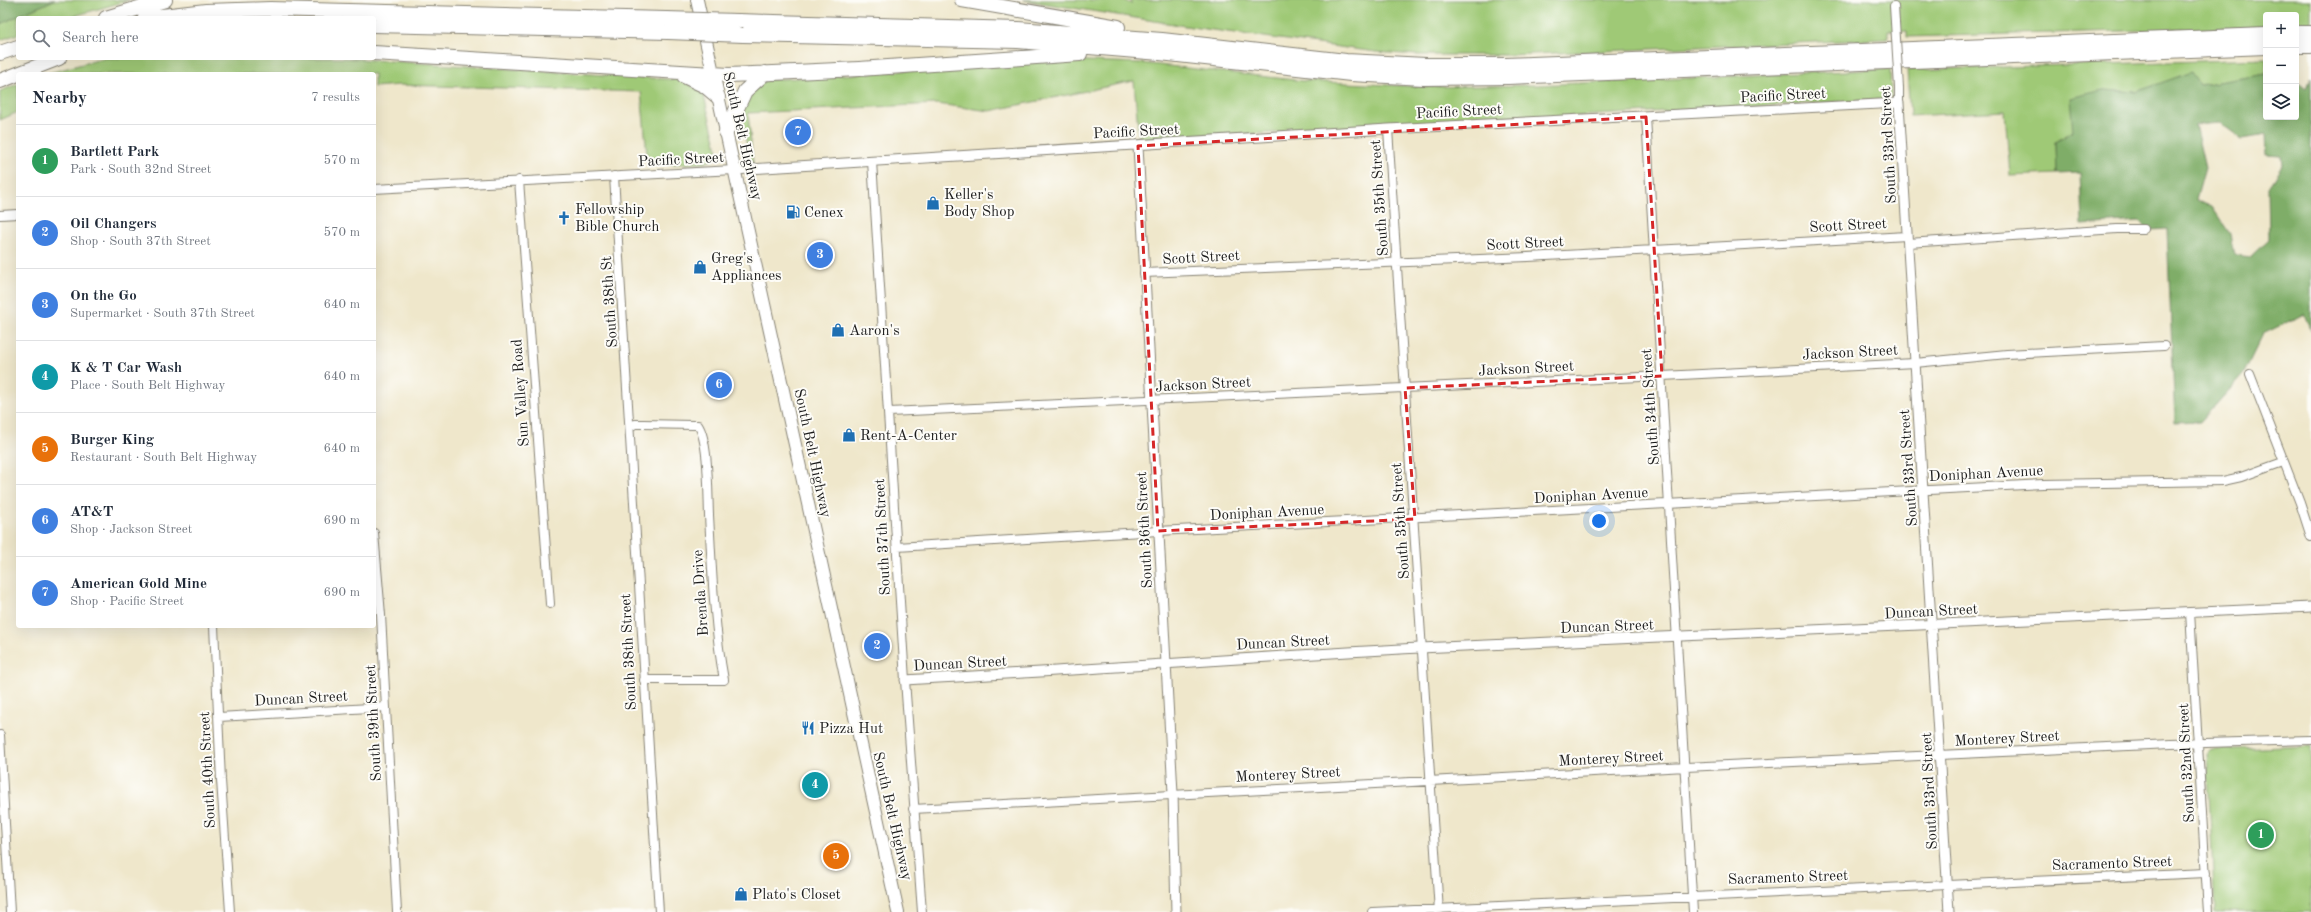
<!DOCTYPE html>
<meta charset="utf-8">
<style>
body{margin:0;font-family:"Old Standard TT",serif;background:#f6f6f7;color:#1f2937}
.controls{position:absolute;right:12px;top:12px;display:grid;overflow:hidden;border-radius:4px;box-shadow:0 4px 16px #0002}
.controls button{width:36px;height:36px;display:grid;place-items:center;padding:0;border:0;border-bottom:1px solid #e0e1e3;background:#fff;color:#1f2937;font:20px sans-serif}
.you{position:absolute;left:1599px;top:521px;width:14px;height:14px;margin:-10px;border:3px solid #fff;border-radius:50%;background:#1a73e8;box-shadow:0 0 0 6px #1a73e833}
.badge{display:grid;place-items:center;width:26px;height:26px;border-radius:50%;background:#1f6fb2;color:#fff;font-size:13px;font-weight:700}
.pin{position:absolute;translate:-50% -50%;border:2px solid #fff;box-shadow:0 1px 4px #0006}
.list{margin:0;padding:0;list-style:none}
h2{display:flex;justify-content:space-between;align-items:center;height:52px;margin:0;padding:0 16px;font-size:17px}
h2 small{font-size:13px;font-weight:400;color:#747a83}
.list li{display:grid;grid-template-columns:26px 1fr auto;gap:12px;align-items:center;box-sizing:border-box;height:72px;padding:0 16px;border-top:1px solid #e0e1e3}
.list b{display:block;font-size:15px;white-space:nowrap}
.list p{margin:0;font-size:13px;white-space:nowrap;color:#747a83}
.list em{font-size:13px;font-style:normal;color:#747a83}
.icon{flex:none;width:22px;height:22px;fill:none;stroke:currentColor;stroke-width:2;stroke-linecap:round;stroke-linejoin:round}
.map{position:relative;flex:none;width:2311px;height:912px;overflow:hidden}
.search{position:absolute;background:#fff;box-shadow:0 4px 16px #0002;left:16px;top:16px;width:360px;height:44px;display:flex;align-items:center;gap:10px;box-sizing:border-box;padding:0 14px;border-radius:4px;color:#747a83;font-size:15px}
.panel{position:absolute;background:#fff;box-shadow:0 4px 16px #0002;left:16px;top:72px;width:360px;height:556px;border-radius:4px}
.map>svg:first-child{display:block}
.green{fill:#9fc976;stroke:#5e7249}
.forest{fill:#7fad67;stroke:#4e6442;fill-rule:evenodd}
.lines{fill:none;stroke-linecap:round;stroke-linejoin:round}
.minor-casing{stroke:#868274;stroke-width:10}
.tertiary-casing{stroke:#868274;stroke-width:11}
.primary-casing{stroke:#868274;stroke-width:14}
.motorway-casing{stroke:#868274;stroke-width:16}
.minor{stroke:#fff;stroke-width:8}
.tertiary{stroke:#fff;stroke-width:9}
.primary{stroke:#fff;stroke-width:12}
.motorway{stroke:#fff;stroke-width:14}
.minor-bridge-casing{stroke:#868274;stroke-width:10;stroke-linecap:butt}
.motorway-bridge-casing{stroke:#868274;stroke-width:16;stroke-linecap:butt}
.minor-bridge{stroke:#fff;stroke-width:8}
.motorway-bridge{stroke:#fff;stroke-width:14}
.marked{fill:none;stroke:#d62828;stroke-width:3;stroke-dasharray:8 5;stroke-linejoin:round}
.labels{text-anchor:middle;stroke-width:4;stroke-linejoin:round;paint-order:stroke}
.street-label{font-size:15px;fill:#1c1c1c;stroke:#fdfcf7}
.poi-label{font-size:15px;fill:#1c1c1c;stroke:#fdfcf7;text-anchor:start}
</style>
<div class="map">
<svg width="2311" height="912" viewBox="0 0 2311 912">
<rect width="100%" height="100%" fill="#fdfcf7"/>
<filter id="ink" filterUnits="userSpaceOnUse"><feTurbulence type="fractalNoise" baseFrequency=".025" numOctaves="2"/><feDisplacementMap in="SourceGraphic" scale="8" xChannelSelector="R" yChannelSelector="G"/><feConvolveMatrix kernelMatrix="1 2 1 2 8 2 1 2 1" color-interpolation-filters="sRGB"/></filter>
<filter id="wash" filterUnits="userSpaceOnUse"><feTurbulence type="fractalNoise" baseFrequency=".012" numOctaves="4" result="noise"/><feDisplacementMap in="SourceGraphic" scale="16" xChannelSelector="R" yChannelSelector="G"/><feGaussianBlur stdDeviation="0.9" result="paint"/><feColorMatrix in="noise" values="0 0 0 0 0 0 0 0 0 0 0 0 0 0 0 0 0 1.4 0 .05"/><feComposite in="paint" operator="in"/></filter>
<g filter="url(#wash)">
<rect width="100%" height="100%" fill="#efe7cb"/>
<!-- green -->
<path class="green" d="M54,0H130L67,18H18V34L0,40V24Z
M1023,0H1124L1131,4V0H2311V26H2296V15H2266V27L1907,37V31L1888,30V39L1508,55H1417L1376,52L1198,28Z
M105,58H343L681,80L703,92L718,152L713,160L704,163L648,165L641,92L399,85L374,87V74H45Z
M2266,59V74L2200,85L2191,73L2136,92L2103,90L2073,131L2056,142L2057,174L2010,176L2005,111L1910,116L1907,70Z
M1062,60L1141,63L1304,81L1429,87L1537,85L1890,69L1891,97L1887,99L1139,140L1134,81L990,111L937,104L748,113L753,163L750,161L741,115L751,89L767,80Z
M18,84V112L0,120V91Z
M2311,746V912H2215L2207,754L2211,750Z"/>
<!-- forest -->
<path class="forest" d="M0,0H54L0,24Z
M2191,72L2200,85L2266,74V117H2296V79L2307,88L2311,77V331L2304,314L2263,334L2243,375L2200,422L2175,423L2167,229L2150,230L2139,221L2082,225L2080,173L2057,174L2056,142L2073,131L2070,98L2103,90L2136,92ZM2220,123L2242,139L2265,135L2266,155L2281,156L2282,166L2268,187L2269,239L2250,257L2234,255L2230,234L2212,207L2196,200L2205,168L2195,125Z"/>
</g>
<g filter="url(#ink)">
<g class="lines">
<!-- minor casing -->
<g class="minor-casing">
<path id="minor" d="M1894,6L1895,22
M1899,88V103
M1646,117L1693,912
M1388,129L1439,912
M872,161L905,680L922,912
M614,176L659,912
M519,180L550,604
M374,189L734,170
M0,215L18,214
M1908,243L2117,229H2144
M1144,273L1528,257L1907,236
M2250,374L2300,503L2311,537
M889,412L1662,376L1915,363L2007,354L2164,346
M630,427L635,424H643L693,425H698C709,441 708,494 709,515C712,570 714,626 724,680H644
M374,533L381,615L397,912
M897,547L1158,531L2043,484L2223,481L2241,477L2283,462
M2190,612L2208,912
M214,626L221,780L230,912
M219,717L386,707
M0,735L10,912
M913,809L1686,767L2171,744L2311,740
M1372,912L2206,873"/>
</g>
<!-- tertiary casing -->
<g class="tertiary-casing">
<path id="tertiary" d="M1138,146L1173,793L1176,912
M734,170L1388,129L1899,103L1949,912
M905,680C1077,671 1248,657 1420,648C1717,632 2014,623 2311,607"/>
</g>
<!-- primary casing -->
<g class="primary-casing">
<path id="primary" d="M697,0L898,912"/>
</g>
<!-- motorway casing -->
<g class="motorway-casing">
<path id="motorway" d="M962,0L1118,27
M106,18L165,0
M145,18L206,11L270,9L666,19
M738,21L1018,29L1162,40L1346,61L1426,65H1506L2266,35
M374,25L668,32
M2296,33H2311
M743,35L1018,41L1160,53L1351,74L1424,78L1508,77L2266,47
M2296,46H2311
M0,53L18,47
M374,53L729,75L859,69L1080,54
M684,76L705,86L718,97
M0,81L59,58
M726,132L745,91L765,73"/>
</g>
<!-- minor -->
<use href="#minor" class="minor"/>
<!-- tertiary -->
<use href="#tertiary" class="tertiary"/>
<!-- primary -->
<use href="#primary" class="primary"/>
<!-- motorway -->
<use href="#motorway" class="motorway"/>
<!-- minor-bridge casing -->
<g class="minor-bridge-casing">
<path id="minor-bridge" d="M1895,22L1899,88"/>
</g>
<!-- motorway-bridge casing -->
<g class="motorway-bridge-casing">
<path id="motorway-bridge" d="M666,19L738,21
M668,32L743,35"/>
</g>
<!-- minor-bridge -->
<use href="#minor-bridge" class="minor-bridge"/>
<!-- motorway-bridge -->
<use href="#motorway-bridge" class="motorway-bridge"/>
</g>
</g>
<!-- marked area -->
<path class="marked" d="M1646,117L1662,376L1405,388L1415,519L1158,531L1138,146Z"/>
<!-- icons -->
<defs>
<g id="shop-bare" transform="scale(1.08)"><path d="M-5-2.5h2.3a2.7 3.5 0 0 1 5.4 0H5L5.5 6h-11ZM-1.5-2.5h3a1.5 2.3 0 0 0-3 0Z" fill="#1f6fb2" stroke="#fdfcf7" stroke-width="2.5" paint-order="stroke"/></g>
<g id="fuel-bare" transform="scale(1.08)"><path d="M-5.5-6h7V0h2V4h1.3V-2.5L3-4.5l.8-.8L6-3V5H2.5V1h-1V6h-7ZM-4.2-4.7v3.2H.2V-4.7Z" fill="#1f6fb2" stroke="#fdfcf7" stroke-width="2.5" paint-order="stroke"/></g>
<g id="church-bare" transform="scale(1.08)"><path d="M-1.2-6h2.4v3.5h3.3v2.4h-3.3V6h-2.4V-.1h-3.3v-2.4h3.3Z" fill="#1f6fb2" stroke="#fdfcf7" stroke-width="2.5" paint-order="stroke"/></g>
<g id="restaurant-bare" transform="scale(1.08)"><path d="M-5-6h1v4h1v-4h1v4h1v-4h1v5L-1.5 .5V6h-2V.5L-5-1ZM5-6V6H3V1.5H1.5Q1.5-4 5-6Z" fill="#1f6fb2" stroke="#fdfcf7" stroke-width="2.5" paint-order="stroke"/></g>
</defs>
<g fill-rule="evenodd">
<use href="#shop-bare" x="933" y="203"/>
<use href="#fuel-bare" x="793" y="212"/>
<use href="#church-bare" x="564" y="218"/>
<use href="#shop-bare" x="700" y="267"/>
<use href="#shop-bare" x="838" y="330"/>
<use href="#shop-bare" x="849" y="435"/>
<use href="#restaurant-bare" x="808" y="728"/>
<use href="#shop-bare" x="741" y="894"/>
</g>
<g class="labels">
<!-- street labels -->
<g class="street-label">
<text transform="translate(1783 95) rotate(-3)" y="5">Pacific Street</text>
<text transform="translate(1459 111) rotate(-3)" y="5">Pacific Street</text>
<text transform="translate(1136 131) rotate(-3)" y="5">Pacific Street</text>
<text transform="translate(743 136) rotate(77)" y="5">South Belt Highway</text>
<text transform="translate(1888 145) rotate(-93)" y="5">South 33rd Street</text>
<text transform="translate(681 159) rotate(-3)" y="5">Pacific Street</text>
<text transform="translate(1379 198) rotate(-94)" y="5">South 35th Street</text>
<text transform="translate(1848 225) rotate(-3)" y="5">Scott Street</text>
<text transform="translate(1525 243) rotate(-3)" y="5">Scott Street</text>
<text transform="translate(1201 257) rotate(-3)" y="5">Scott Street</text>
<text transform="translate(609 302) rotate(-94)" y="5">South 38th St</text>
<text transform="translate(1850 352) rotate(-3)" y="5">Jackson Street</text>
<text transform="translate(1526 368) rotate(-3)" y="5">Jackson Street</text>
<text transform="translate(1203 384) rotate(-3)" y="5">Jackson Street</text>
<text transform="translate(520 393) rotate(-94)" y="5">Sun Valley Road</text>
<text transform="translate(1650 407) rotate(-94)" y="5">South 34th Street</text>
<text transform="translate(813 453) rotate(78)" y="5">South Belt Highway</text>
<text transform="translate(1908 468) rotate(-94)" y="5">South 33rd Street</text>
<text transform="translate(1986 473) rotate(-3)" y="5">Doniphan Avenue</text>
<text transform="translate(1591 495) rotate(-3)" y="5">Doniphan Avenue</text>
<text transform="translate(1267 512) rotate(-3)" y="5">Doniphan Avenue</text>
<text transform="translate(1400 521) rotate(-94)" y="5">South 35th Street</text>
<text transform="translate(1144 530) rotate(-93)" y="5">South 36th Street</text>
<text transform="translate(882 537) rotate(-93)" y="5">South 37th Street</text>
<text transform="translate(700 593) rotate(-94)" y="5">Brenda Drive</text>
<text transform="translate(1931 611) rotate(-3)" y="5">Duncan Street</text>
<text transform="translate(1607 626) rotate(-2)" y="5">Duncan Street</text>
<text transform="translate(1283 642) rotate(-3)" y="5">Duncan Street</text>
<text transform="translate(628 652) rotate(-93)" y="5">South 38th Street</text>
<text transform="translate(960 663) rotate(-3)" y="5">Duncan Street</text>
<text transform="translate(301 698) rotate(-3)" y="5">Duncan Street</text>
<text transform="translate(373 723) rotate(-93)" y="5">South 39th Street</text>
<text transform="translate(2007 738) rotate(-3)" y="5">Monterey Street</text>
<text transform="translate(1611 758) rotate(-3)" y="5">Monterey Street</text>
<text transform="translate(2186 763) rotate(-93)" y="5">South 32nd Street</text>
<text transform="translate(207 770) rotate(-93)" y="5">South 40th Street</text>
<text transform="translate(1288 774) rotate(-3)" y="5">Monterey Street</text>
<text transform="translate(1929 791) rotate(-93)" y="5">South 33rd Street</text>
<text transform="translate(893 816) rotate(77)" y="5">South Belt Highway</text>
<text transform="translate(2112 863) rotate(-2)" y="5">Sacramento Street</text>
<text transform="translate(1788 877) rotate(-2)" y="5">Sacramento Street</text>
</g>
<!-- poi labels -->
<g class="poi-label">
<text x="944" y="199">Keller's<tspan x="944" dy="17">Body Shop</tspan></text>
<text x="575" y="214">Fellowship<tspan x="575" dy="17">Bible Church</tspan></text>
<text x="804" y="217">Cenex</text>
<text x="711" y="263">Greg's<tspan x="711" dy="17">Appliances</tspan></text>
<text x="849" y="335">Aaron's</text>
<text x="860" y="440">Rent-A-Center</text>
<text x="819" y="733">Pizza Hut</text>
<text x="752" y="899">Plato's Closet</text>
</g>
</g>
</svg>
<div class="controls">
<button>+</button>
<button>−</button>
<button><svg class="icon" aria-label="layers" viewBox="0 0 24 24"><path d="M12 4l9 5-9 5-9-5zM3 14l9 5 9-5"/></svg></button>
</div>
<div class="you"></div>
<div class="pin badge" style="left:2261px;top:835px;background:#2e9e5b">1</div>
<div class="pin badge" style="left:877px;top:646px;background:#3f7fe0">2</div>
<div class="pin badge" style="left:820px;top:255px;background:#3f7fe0">3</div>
<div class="pin badge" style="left:815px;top:785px;background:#0f9aa8">4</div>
<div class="pin badge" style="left:836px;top:856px;background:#e8710a">5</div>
<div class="pin badge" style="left:719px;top:385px;background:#3f7fe0">6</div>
<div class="pin badge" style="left:798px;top:132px;background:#3f7fe0">7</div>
<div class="search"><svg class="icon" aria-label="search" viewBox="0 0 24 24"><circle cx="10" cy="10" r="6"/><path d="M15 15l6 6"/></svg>Search here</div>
<section class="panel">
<h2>Nearby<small>7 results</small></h2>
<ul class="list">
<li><span class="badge" style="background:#2e9e5b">1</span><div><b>Bartlett Park</b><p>Park · South 32nd Street</p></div><em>570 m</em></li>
<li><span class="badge" style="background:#3f7fe0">2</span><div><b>Oil Changers</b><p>Shop · South 37th Street</p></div><em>570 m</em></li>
<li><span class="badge" style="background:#3f7fe0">3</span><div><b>On the Go</b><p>Supermarket · South 37th Street</p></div><em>640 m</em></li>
<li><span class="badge" style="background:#0f9aa8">4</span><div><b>K &amp; T Car Wash</b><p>Place · South Belt Highway</p></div><em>640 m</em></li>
<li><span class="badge" style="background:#e8710a">5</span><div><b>Burger King</b><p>Restaurant · South Belt Highway</p></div><em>640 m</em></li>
<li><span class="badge" style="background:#3f7fe0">6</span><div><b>AT&amp;T</b><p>Shop · Jackson Street</p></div><em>690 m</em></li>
<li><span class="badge" style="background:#3f7fe0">7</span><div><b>American Gold Mine</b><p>Shop · Pacific Street</p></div><em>690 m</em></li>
</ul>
</section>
</div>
